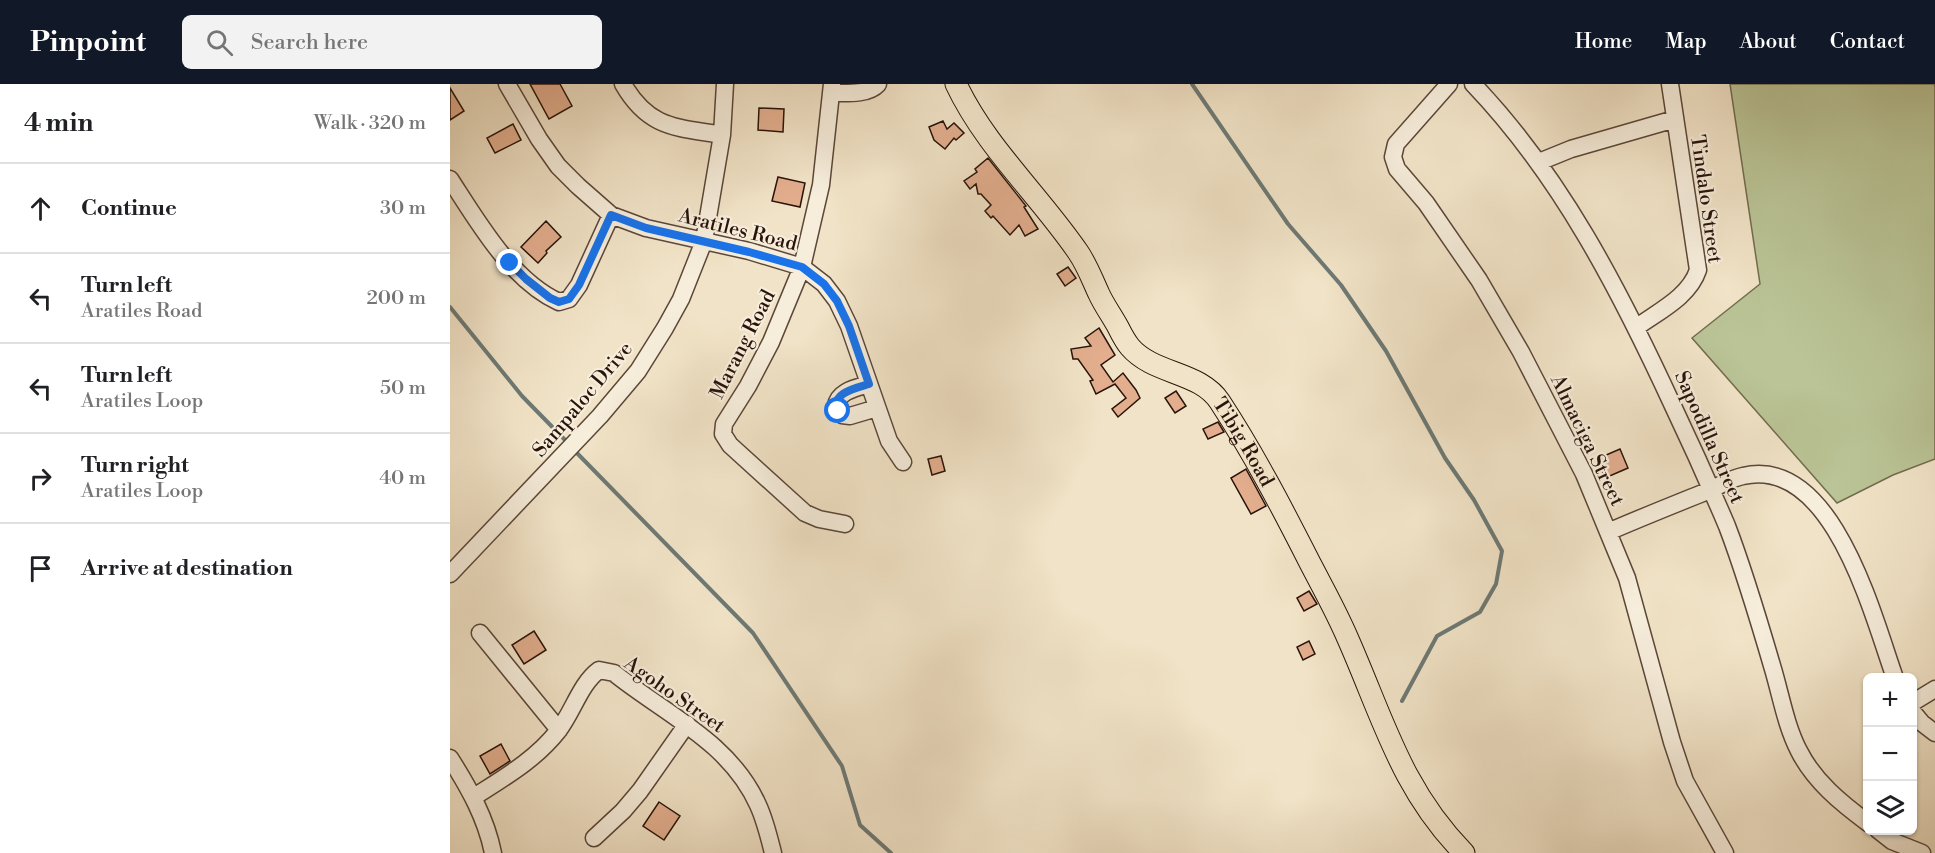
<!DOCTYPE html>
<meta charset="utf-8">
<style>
body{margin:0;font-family:"Libre Bodoni",serif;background:#f2f2f2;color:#202124}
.controls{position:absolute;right:18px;bottom:18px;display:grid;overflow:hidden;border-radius:9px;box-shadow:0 2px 4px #0004}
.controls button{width:54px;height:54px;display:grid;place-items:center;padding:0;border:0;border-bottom:2px solid #e0e0e0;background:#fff;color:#202124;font:30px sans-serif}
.stop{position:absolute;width:18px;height:18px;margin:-14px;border:4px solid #1a73e8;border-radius:50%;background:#fff}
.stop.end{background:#1a73e8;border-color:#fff;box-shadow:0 2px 6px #0008}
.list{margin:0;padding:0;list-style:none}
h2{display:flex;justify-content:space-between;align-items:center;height:78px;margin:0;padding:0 24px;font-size:26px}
h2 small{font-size:20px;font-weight:400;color:#757577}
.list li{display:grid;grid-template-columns:39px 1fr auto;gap:18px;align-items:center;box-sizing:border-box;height:90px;padding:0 24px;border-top:2px solid #e0e0e0}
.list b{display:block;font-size:22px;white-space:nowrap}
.list p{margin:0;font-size:20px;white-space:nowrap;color:#757577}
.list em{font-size:20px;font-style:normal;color:#757577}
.icon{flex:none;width:33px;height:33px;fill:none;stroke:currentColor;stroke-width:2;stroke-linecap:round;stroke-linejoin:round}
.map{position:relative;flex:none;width:1485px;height:769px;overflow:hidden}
header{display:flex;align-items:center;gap:36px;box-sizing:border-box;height:84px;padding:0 30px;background:#111827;color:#fff}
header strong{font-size:28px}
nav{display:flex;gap:33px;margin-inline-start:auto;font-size:21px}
.search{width:420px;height:54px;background:#f2f2f2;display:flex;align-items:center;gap:15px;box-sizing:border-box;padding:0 21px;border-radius:9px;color:#757577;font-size:22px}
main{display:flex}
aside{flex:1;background:#fff}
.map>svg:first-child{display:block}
.green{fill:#bac496;stroke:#726c50;stroke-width:1.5}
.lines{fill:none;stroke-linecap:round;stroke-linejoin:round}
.stream{stroke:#6d7974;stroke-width:4}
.building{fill:#e2ae8e;stroke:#29130a;stroke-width:1.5}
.minor-casing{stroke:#5b4739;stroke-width:19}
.major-casing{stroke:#29130a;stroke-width:23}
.minor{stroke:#f6eddb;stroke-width:16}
.major{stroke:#f1e3c7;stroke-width:21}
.route{stroke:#1a73e8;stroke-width:8}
.labels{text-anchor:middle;stroke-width:4.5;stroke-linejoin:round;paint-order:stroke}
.street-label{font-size:20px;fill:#29130a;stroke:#f6eddb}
</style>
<header>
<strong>Pinpoint</strong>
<div class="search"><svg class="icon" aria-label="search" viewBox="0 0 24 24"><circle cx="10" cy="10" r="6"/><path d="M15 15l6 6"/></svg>Search here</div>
<nav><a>Home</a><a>Map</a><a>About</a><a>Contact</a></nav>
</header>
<main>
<aside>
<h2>4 min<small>Walk · 320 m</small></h2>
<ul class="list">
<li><svg class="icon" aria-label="ahead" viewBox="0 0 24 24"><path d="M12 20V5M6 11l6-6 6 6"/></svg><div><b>Continue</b></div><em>30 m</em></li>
<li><svg class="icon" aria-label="left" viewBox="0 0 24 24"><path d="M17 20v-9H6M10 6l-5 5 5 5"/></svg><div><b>Turn left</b><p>Aratiles Road</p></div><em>200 m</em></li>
<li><svg class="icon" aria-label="left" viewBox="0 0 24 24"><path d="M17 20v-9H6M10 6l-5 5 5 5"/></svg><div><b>Turn left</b><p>Aratiles Loop</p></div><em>50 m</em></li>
<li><svg class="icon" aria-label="right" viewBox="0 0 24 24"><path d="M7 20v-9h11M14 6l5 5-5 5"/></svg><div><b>Turn right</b><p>Aratiles Loop</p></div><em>40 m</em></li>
<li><svg class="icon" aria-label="arrive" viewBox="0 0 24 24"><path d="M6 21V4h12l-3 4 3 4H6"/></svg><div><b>Arrive at destination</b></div></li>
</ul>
</aside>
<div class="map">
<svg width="1485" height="769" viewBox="0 0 1485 769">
<rect width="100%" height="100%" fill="#f1e3c7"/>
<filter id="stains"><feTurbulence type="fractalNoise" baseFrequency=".00333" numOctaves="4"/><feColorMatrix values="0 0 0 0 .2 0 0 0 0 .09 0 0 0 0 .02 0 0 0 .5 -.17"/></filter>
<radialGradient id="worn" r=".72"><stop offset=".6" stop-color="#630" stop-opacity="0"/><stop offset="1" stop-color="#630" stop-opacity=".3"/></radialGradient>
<!-- green -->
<path class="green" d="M1280,0H1484L1485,3V375L1443,391L1387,419L1242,254L1310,200Z"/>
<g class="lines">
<!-- stream -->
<path class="stream" d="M742,0L838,140L891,201L936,267L995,374L1024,416L1052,467L1046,500L1030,528L987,552L952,617
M0,223L72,312L117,358
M124,366L303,549L392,682L410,741L441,769"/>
</g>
<!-- building -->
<path class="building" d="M80,0H110L122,22L99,35Z
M0,4L14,27L0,36Z
M309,24L334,25L333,48L308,46Z
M493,37L497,45L504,39L514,49L506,56L504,54L495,65L484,56L479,43Z
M63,40L71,56L45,69L37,54Z
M538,74L576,122L574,123L588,145L575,152L569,141L560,151L543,132L541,134L535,127L541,121L531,110H528L526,100L520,105L514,97L527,88L525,85Z
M328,93L355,99L350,123L322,117Z
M96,137L111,153L96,167L97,169L88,179L71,163Z
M618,183L626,194L615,202L607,190Z
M649,244L665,271L651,281L663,298L673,289L686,306L690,314L668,333L662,325L676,314L665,300L646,310L640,297L643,296L628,275H623L621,265L641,262L635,254Z
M726,307L736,322L725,329L715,314Z
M768,338L774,348L758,355L753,345Z
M1170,365L1178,384L1155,394L1147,375Z
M491,372L495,387L482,391L478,375Z
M796,385L816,422L801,430L781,394Z
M859,507L867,520L854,527L847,514Z
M84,547L96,566L74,580L62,561Z
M859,557L865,570L853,576L847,563Z
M51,660L60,677L40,690L30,672Z
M209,718L230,732L214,756L193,742Z"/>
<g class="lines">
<!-- minor casing -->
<g class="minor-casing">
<path id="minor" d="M57,0L89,55L108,82L128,102L161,131L196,144L299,167L352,183L374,200L387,217L399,242L439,357L453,378
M173,0C199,45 226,43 272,51
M382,0L371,101L352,183L321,258L298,302L274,340L273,350L280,361L355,429L369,435L395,440
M999,0L946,60L943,73L947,85L976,119L1029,196L1071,268L1134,390L1177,494L1222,658L1235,697L1275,769
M1023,0C1111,92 1170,207 1223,322C1242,362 1260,402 1277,442C1295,489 1309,537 1323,585C1331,612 1336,642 1349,667C1364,697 1391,719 1418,739
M381,9C396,9 418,11 428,0
M1089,78L1121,65L1225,35
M0,95C28,138 61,196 109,218L119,215L129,201L161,131
M1187,243C1209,227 1239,213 1248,186L1220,0
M419,300C406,304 388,307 386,322L392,331L400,332L427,324
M1158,448C1190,434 1223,421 1255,408C1268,403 1281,394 1293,392C1383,371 1423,533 1445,594
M0,490L150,332L188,287L215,244L231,215L254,157L272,51L275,0
M30,549L109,646
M1462,619L1485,605
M1462,627L1472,639L1485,649
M0,674C19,704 36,734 43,769
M24,713C55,693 85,676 108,647C123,628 130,600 149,586L164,589C215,630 280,658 308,721C315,736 319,753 323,769
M1428,746L1442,757L1472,769
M144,754L173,727L190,707L237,640"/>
</g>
<!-- major casing -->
<g class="major-casing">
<g id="major">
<path id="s1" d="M506,0C535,62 589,111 628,168C637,181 642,195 649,210C654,221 662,232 668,243C671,249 675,257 680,263C704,291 750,287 770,318C804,370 832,424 860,479C873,504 887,529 898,555C933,634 951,705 1014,769"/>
</g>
</g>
<!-- minor -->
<use href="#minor" class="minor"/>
<!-- major -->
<use href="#major" class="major"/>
</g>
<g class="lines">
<!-- route -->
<path class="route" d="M60,179L76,195L100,214L109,218L119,215L129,201L161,131L196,144L299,168L352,183L374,200L387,217L399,242L419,300C406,304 380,309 388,327"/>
</g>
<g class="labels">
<!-- street labels -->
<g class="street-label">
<text transform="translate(1257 115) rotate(82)" y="7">Tindalo Street</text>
<text transform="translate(288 145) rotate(14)" y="7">Aratiles Road</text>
<text transform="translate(292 260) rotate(-63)" y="7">Marang Road</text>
<text transform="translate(132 315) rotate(-50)" y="7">Sampaloc Drive</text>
<text transform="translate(1260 353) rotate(66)" y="7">Sapodilla Street</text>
<text transform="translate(1138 356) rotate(64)" y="7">Almaciga Street</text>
<text dy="7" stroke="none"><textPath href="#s1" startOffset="470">Tibig Road</textPath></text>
<text transform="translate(225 610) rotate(35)" y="7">Agoho Street</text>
</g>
</g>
<rect width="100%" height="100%" filter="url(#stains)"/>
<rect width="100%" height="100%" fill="url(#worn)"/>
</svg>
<div class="controls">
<button>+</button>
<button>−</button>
<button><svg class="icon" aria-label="layers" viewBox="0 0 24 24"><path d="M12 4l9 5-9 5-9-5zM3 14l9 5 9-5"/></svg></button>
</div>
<div class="stop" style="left:388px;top:327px"></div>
<div class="stop end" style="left:60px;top:179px"></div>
</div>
</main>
